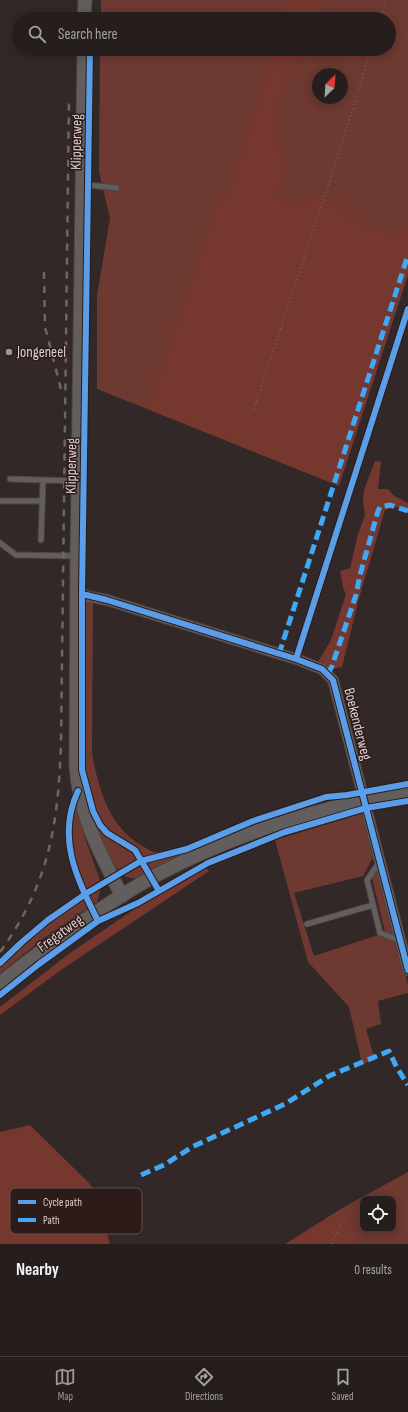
<!DOCTYPE html>
<style>
body{margin:0;font-family:"Sofia Sans Condensed",sans-serif;background:#2e2726;color:#f1f3f6}
.controls{position:absolute;right:12px;bottom:12px;display:grid;overflow:hidden;border-radius:8px;box-shadow:0 2px 10px #0003}
.controls button{width:36px;height:36px;display:grid;place-items:center;padding:0;border:0;border-bottom:1px solid #423c3b;background:#261e1d;color:#f1f3f6;font:20px sans-serif}
.compass{position:absolute;left:312px;top:68px;width:36px;height:36px;border-radius:50%;background:#261e1d;box-shadow:0 2px 10px #0003;rotate:25deg}
.list{margin:0;padding:0;list-style:none}
h2{display:flex;justify-content:space-between;align-items:center;height:52px;margin:0;padding:0 16px;font-size:17px}
h2 small{font-size:13px;font-weight:400;color:#a4a2a4}
.icon{flex:none;width:22px;height:22px;fill:none;stroke:currentColor;stroke-width:2;stroke-linecap:round;stroke-linejoin:round}
.map{position:relative;flex:none;width:408px;height:1244px;overflow:hidden}
.search{position:absolute;background:#261e1d;box-shadow:0 2px 10px #0003;left:12px;right:12px;top:12px;height:44px;display:flex;align-items:center;gap:10px;box-sizing:border-box;padding:0 14px;border-radius:22px;color:#a4a2a4;font-size:15px}
.sheet{height:112px;background:#261e1d}
nav{display:flex;justify-content:space-around;align-items:center;box-sizing:border-box;height:56px;border-top:1px solid #423c3b;background:#261e1d;font-size:11px;color:#a4a2a4}
nav a{display:grid;justify-items:center;gap:2px}
nav .on{color:#a19694}
.map>svg:first-child{display:block}
.green{fill:#6d3931;fill-rule:evenodd}
.forest{fill:#75372e}
.lines{fill:none;stroke-linecap:round;stroke-linejoin:round}
.service-casing{stroke:#4d4443;stroke-width:7}
.minor-casing{stroke:#4d4443;stroke-width:12}
.tertiary-casing{stroke:#4d4443;stroke-width:15}
.path{stroke:#6c6767;stroke-width:1.5;stroke-dasharray:1 3;stroke-linecap:butt}
.service{stroke:#625e5d;stroke-width:5}
.minor{stroke:#625e5d;stroke-width:10}
.tertiary{stroke:#625e5d;stroke-width:13}
.rail{stroke:#6c6766;stroke-width:2.5;stroke-dasharray:7 7;stroke-linecap:butt}
.quiet{stroke:#3fa9f5;stroke-width:5;stroke-dasharray:10 5;stroke-linecap:butt}
.cycleway-casing{stroke:#2c1b18;stroke-width:8}
.cycleway{stroke:#5a9eea;stroke-width:6}
.poi-dot{fill:#a19694;stroke:#2c1b18;stroke-width:1.5}
.labels{text-anchor:middle;stroke-width:3;stroke-linejoin:round;paint-order:stroke}
.street-label{font-size:15px;fill:#ddd1cf;stroke:#2c1b18}
.poi-label{font-size:15px;fill:#ddd1cf;stroke:#2c1b18;text-anchor:start}
.key{fill:#2c1b18;stroke:#61524f;stroke-width:1}
.key-label{font-size:11px;fill:#ddd1cf}
</style>
<div class="map">
<svg width="408" height="1244" viewBox="0 0 408 1244">
<rect width="100%" height="100%" fill="#322827"/>
<!-- green -->
<path class="green" d="M101,0H408V245L148,406L147,409L97,389V295L110,218L99,172L100,49H389V19H101ZM318,74H342V98H318Z
M85,588L93,592L92,753C98,787 109,827 141,845C145,847 151,852 155,852C167,854 182,847 193,842V849L141,878C135,879 129,879 123,875C112,866 93,831 98,817C80,778 84,736 84,694C84,659 85,623 85,588Z
M75,802L86,841L99,877L101,888L97,902L44,938L0,973V966L22,945L79,901C88,886 73,871 72,856C69,839 72,820 75,802Z
M361,814L365,821L374,856L363,876L294,893L314,956L378,935L397,943L408,985V993L378,1001L381,1024L366,1029L375,1060L362,1064L349,1007L308,962L275,840Z
M379,868L395,935L385,932L372,878Z
M408,1172V1244H361L344,1207ZM363,1199H393V1229H363Z"/>
<!-- forest -->
<path class="forest" d="M289,0H325V1L316,19H283Z
M274,49H301L289,74L280,101L274,133L286,166L276,196L299,205L313,192L337,202L351,219L392,233H404L408,225V275L339,486L147,409L220,195L227,197Z
M375,461L381,462L378,489H388L393,495L408,503V511L397,507L385,510L358,602L342,667L332,669L318,662L331,640L346,594L343,588L340,571L350,568L358,534L365,515L363,500L364,490Z
M206,868L209,871L61,970L0,1015V1007L70,953L114,923L146,901Z
M30,1125L90,1184L98,1198L110,1244H0V1132Z
M344,1207L361,1244H285Z"/>
<g class="lines">
<!-- service casing -->
<g class="service-casing">
<path id="service" d="M88,185L117,188
M10,479L77,481
M0,501H42
M41,540L43,480
M0,543L16,555L77,556
M379,863L367,880L380,933L401,941
M307,924L373,905"/>
</g>
<!-- minor casing -->
<g class="minor-casing">
<path id="minor" d="M76,594L107,600L296,659L322,669L333,680L408,970"/>
</g>
<!-- tertiary casing -->
<g class="tertiary-casing">
<path id="tertiary" d="M84,19L85,0
M84,49L77,556L76,766C79,814 100,854 122,896
M0,983C48,945 98,908 151,878C229,836 321,806 408,792"/>
</g>
<!-- path -->
<path class="path" d="M380,19L386,0
M254,409L341,147L371,49
M332,1244L342,1220"/>
<!-- service -->
<use href="#service" class="service"/>
<!-- minor -->
<use href="#minor" class="minor"/>
<!-- tertiary -->
<use href="#tertiary" class="tertiary"/>
<!-- rail -->
<path class="rail" d="M44,272L45,327L62,393
M0,952C49,884 58,826 61,744L69,98"/>
<!-- quiet -->
<path class="quiet" d="M279,654L408,255
M328,674L332,666L356,595L360,575L378,511L380,507L390,505L408,511
M141,1175L164,1165L192,1147L285,1104L329,1076L389,1051L397,1068L408,1085"/>
<!-- cycleway casing -->
<g class="cycleway-casing">
<path id="cycleway" d="M90,49L82,594V770L93,811L100,825L107,833L135,850L159,891
M82,594L107,600L296,659L322,669L333,680L408,970
M296,659L408,309
M78,791C56,838 77,879 98,921
M0,963L22,942L48,920L87,893L141,861L187,849L253,821L326,797L347,795L408,784
M0,995L39,964L98,921L138,903L208,863L285,832L366,808L408,801"/>
</g>
<!-- cycleway -->
<use href="#cycleway" class="cycleway"/>
</g>
<!-- markers -->
<circle class="poi-dot" cx="9" cy="352" r="4"/>
<g class="labels">
<!-- street labels -->
<g class="street-label">
<text transform="translate(76 142) rotate(-89)" y="5">Klipperweg</text>
<text transform="translate(71 466) rotate(-89)" y="5">Klipperweg</text>
<text transform="translate(358 724) rotate(76)" y="5">Boekenderweg</text>
<text transform="translate(60 933) rotate(-36)" y="5">Fregatweg</text>
</g>
<!-- poi labels -->
<g class="poi-label">
<text x="17" y="357">Jongeneel</text>
</g>
</g>
<!-- legend -->
<rect x="10" y="1188" width="132" height="46" rx="6" class="key"/>
<rect x="18" y="1200" width="18" height="4" fill="#5a9eea"/>
<rect x="18" y="1218" width="18" height="4" fill="#3fa9f5"/>
<g class="key-label">
<text x="43" y="1206">Cycle path</text>
<text x="43" y="1224">Path</text>
</g>
</svg>
<div class="controls">
<button><svg class="icon" aria-label="locate" viewBox="0 0 24 24"><circle cx="12" cy="12" r="6"/><path d="M12 2v4M12 18v4M2 12h4M18 12h4"/></svg></button>
</div>
<svg class="compass" viewBox="-18 -18 36 36"><path d="M0-13l5 13h-10z" fill="#e53935"/><path d="M0 13l5-13h-10z" fill="#a4a2a4"/></svg>
<div class="search"><svg class="icon" aria-label="search" viewBox="0 0 24 24"><circle cx="10" cy="10" r="6"/><path d="M15 15l6 6"/></svg>Search here</div>
</div>
<section class="sheet">
<h2>Nearby<small>0 results</small></h2>
<ul class="list">
</ul>
</section>
<nav>
<a class="on"><svg class="icon" aria-label="map" viewBox="0 0 24 24"><path d="M3 6l6-2 6 2 6-2v14l-6 2-6-2-6 2zM9 4v14M15 6v14"/></svg>Map</a>
<a><svg class="icon" aria-label="directions" viewBox="0 0 24 24"><path d="M12 3l9 9-9 9-9-9zM9 14v-3h6M13 9l2 2-2 2"/></svg>Directions</a>
<a><svg class="icon" aria-label="saved" viewBox="0 0 24 24"><path d="M7 4h10v16l-5-4-5 4z"/></svg>Saved</a>
</nav>
